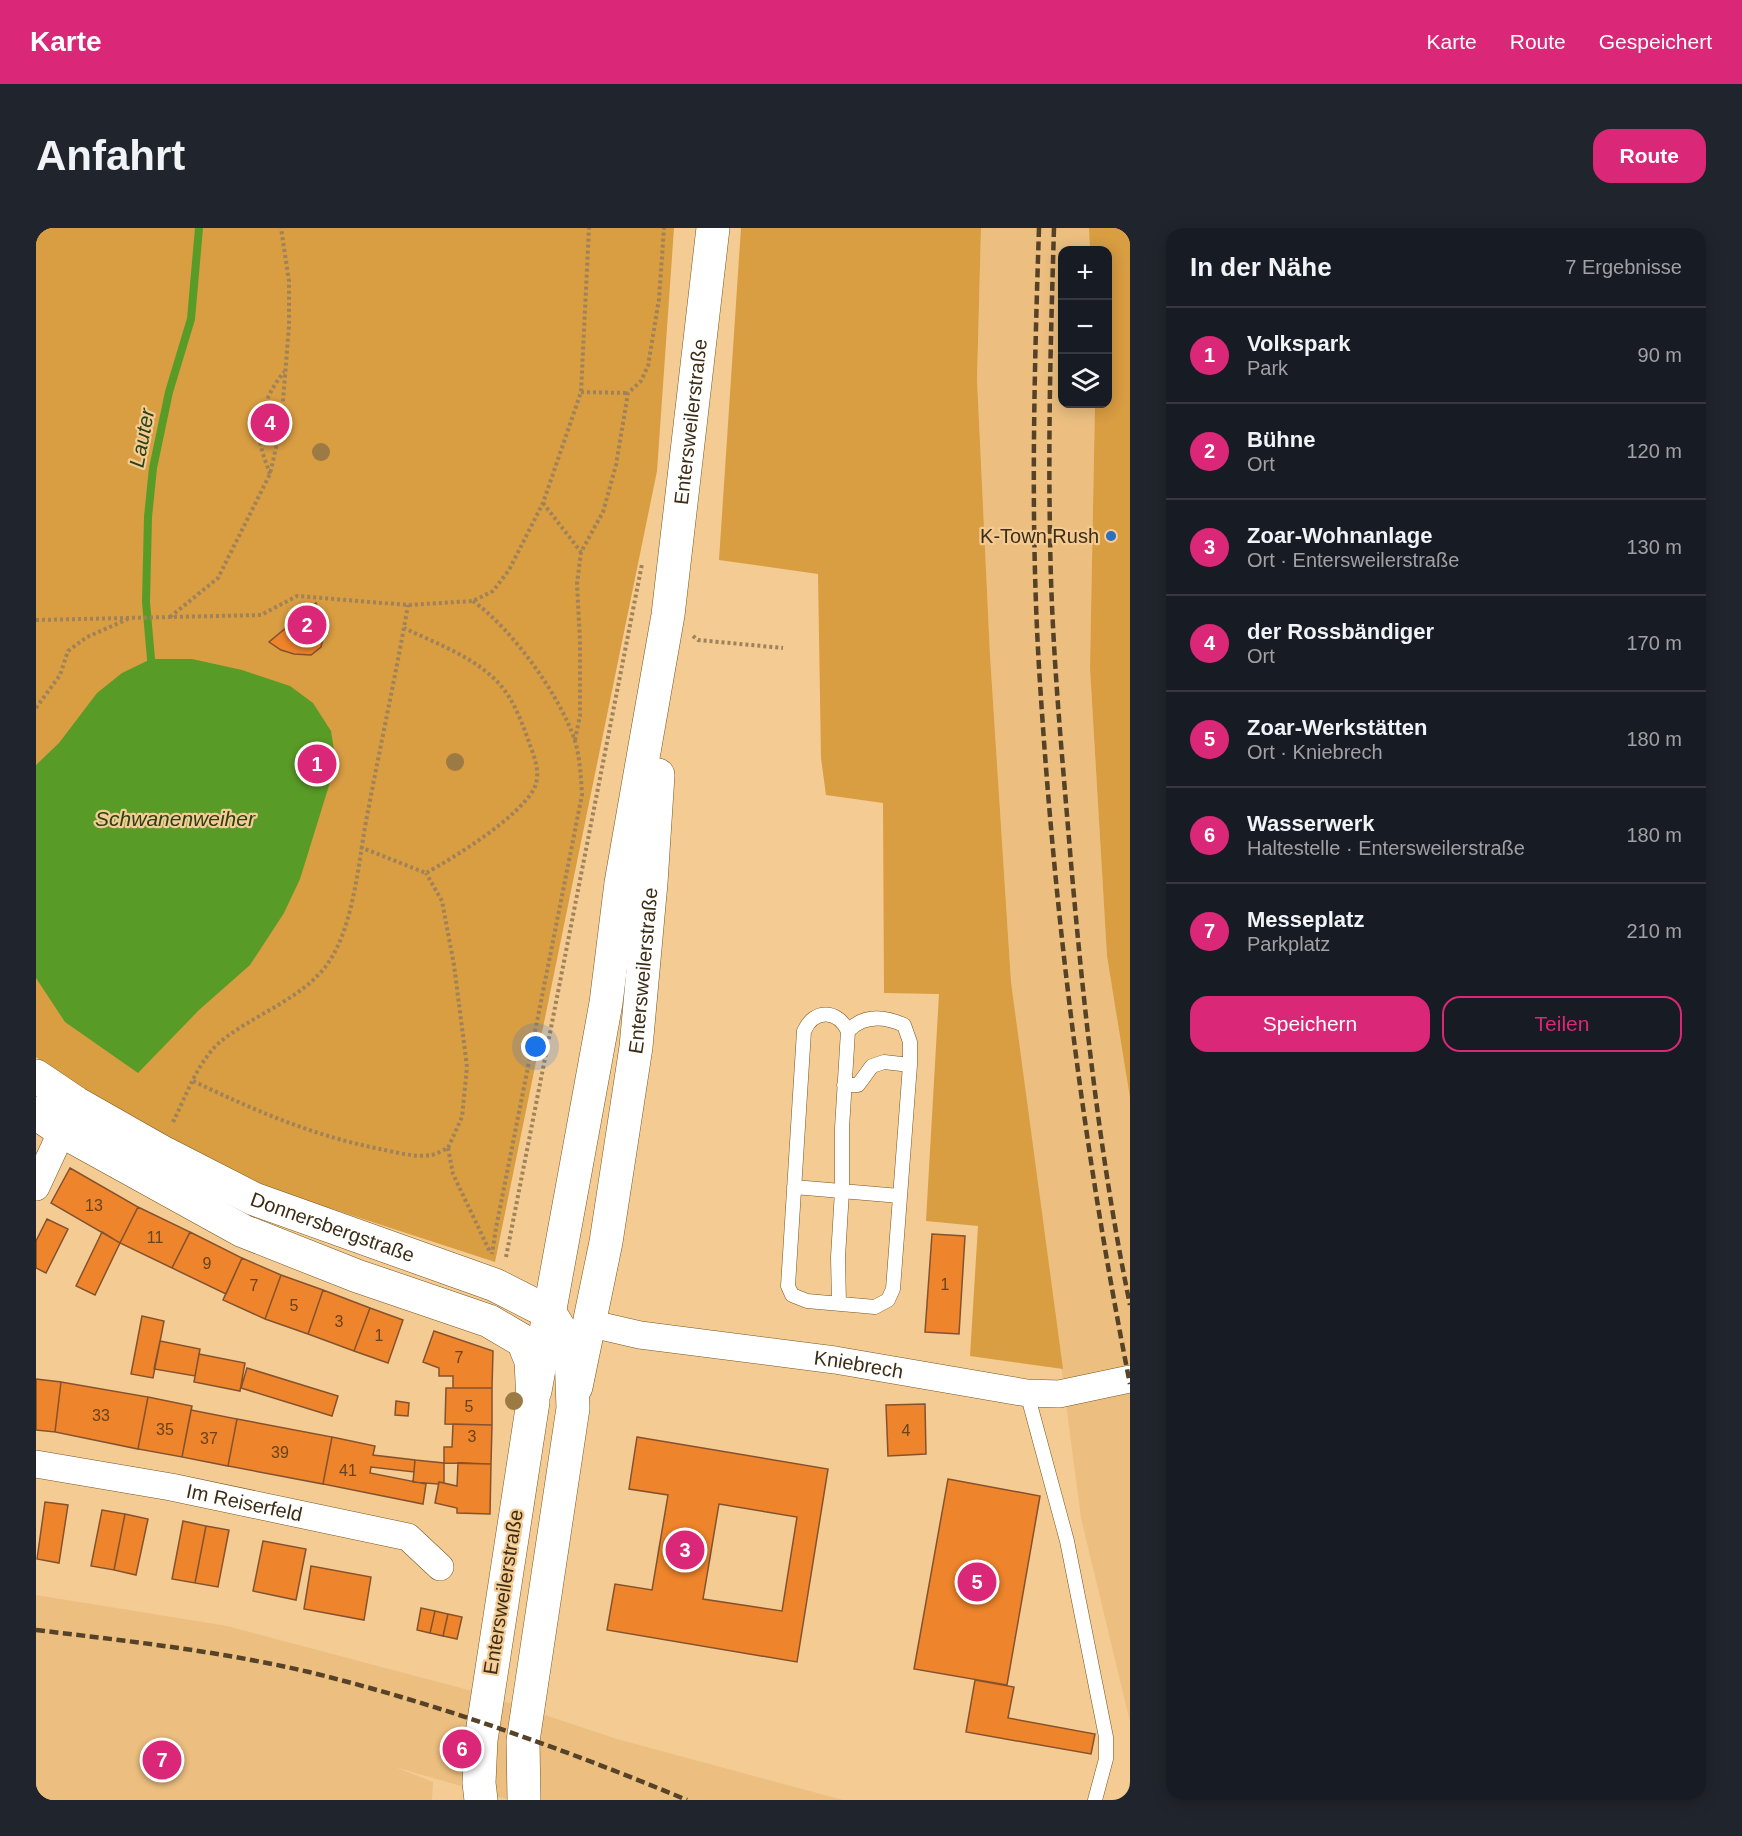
<!DOCTYPE html>
<html lang="de">
<meta charset="utf-8">
<style>
body{margin:0;font-family:Helvetica,sans-serif;background:#20242c;color:#f1f3f6}
.controls{position:absolute;right:18px;top:18px;display:grid;overflow:hidden;border-radius:12px;box-shadow:0 3px 15px #0003}
.controls button{width:54px;height:54px;display:grid;place-items:center;padding:0;border:0;border-bottom:2px solid #363941;background:#171b24;color:#f1f3f6;font:30px sans-serif}
.you{position:absolute;left:500px;top:819px;width:21px;height:21px;margin:-15px;border:4px solid #fff;border-radius:50%;background:#1a73e8;box-shadow:0 0 0 9px #1a73e833}
.badge{display:grid;place-items:center;width:39px;height:39px;border-radius:50%;background:#db2777;color:#fff;font-size:20px;font-weight:700}
.pin{position:absolute;translate:-50% -50%;border:3px solid #fff;box-shadow:0 2px 6px #0006}
.list{margin:0;padding:0;list-style:none}
h2{display:flex;justify-content:space-between;align-items:center;height:78px;margin:0;padding:0 24px;font-size:26px}
h2 small{font-size:20px;font-weight:400;color:#9ea1a6}
.list li{display:grid;grid-template-columns:39px 1fr auto;gap:18px;align-items:center;box-sizing:border-box;height:96px;padding:0 24px;border-top:2px solid #363941}
.list b{display:block;font-size:22px;white-space:nowrap}
.list p{margin:0;font-size:20px;white-space:nowrap;color:#9ea1a6}
.list em{font-size:20px;font-style:normal;color:#9ea1a6}
.actions{display:flex;gap:12px;padding:18px 24px}
.actions a{flex:1;padding:14px 0;border:2px solid #db2777;border-radius:18px;text-align:center;font-size:21px;color:#db2777}
.actions .main{background:#db2777;color:#fff}
.icon{flex:none;width:33px;height:33px;fill:none;stroke:currentColor;stroke-width:2;stroke-linecap:round;stroke-linejoin:round}
.map{position:relative;flex:none;width:1094px;height:1572px;overflow:hidden;border-radius:18px}
header{display:flex;align-items:center;gap:36px;box-sizing:border-box;height:84px;padding:0 30px;background:#db2777;color:#fff}
header strong{font-size:28px}
nav{display:flex;gap:33px;margin-inline-start:auto;font-size:21px}
.intro{display:flex;align-items:center;justify-content:space-between;box-sizing:border-box;height:144px;padding:0 36px}
h1{margin:0;font-size:42px}
.button{padding:15px 27px;border-radius:18px;background:#db2777;color:#fff;font-size:21px;font-weight:700}
main{display:flex;gap:36px;padding:0 36px}
aside{flex:1;background:#171b24;border-radius:18px;box-shadow:0 3px 15px #0003}
.map>svg:first-child{display:block}
.built{fill:#ecbf80}
.green{fill:#d99d42}
.water{fill:#599b27}
.lines{fill:none;stroke-linecap:round;stroke-linejoin:round}
.stream{stroke:#599b27;stroke-width:8}
.building{fill:#ee842b;stroke:#85522e;stroke-width:1.5;fill-rule:evenodd}
.lane-casing{stroke:#79551d;stroke-width:15}
.street-casing{stroke:#79551d;stroke-width:28}
.secondary-casing{stroke:#79551d;stroke-width:34}
.primary-casing{stroke:#79551d;stroke-width:34}
.path{stroke:#9f8259;stroke-width:4;stroke-dasharray:3 3;stroke-linecap:butt}
.lane{stroke:#fff;stroke-width:14}
.street{stroke:#fff;stroke-width:27}
.secondary{stroke:#fff;stroke-width:33}
.primary{stroke:#fff;stroke-width:33}
.rail{stroke:#554227;stroke-width:4.5;stroke-dasharray:9 4.5;stroke-linecap:butt}
.tree{fill:#9c7a43}
.poi-dot{fill:#2a6fc0;stroke:#f3cb93;stroke-width:2}
.labels{text-anchor:middle;stroke-width:4.5;stroke-linejoin:round;paint-order:stroke}
.number-label{font-size:16px;fill:#69431b}
.street-label{font-size:20px;fill:#3d2d16;stroke:#f3cb93}
.poi-label{font-size:20px;fill:#3d2d16;stroke:#f3cb93;text-anchor:end}
.water-label{font-size:21px;font-style:italic;fill:#274216;stroke:#f3cb93}
</style>
<header>
<strong>Karte</strong>
<nav><a>Karte</a><a>Route</a><a>Gespeichert</a></nav>
</header>
<div class="intro"><h1>Anfahrt</h1><a class="button">Route</a></div>
<main>
<div class="map">
<svg width="1094" height="1572" viewBox="0 0 1094 1572">
<rect width="100%" height="100%" fill="#f3cb93"/>
<!-- built -->
<path class="built" d="M945,0H1053L1054,22H1026V176H1059L1054,440L1071,728L1094,870V1494L1045,1290L975,754L954,427L941,151Z
M0,1367L191,1398L440,1464L581,1511L807,1572H474L359,1539L397,1554L396,1572H0Z"/>
<!-- green -->
<path class="green" d="M0,0H638L621,243L459,1034L235,961L143,916L17,842L0,829Z
M705,0H945L941,151L954,427L975,754L1027,1141L934,1128L942,998L890,993L903,766L848,765L847,575L790,567L785,530L782,346L683,332Z
M1053,0H1094V870L1071,728L1054,440L1059,176H1072V22H1054Z"/>
<!-- water -->
<path class="water" d="M115,431H156L206,442L254,458L277,475L295,503L300,535L264,651L248,685L214,737L163,782L102,845L29,794L0,750V537L23,515L61,465L86,445Z"/>
<g class="lines">
<!-- stream -->
<path class="stream" d="M115,431L110,374L112,289L117,240L133,164L155,91L163,0"/>
</g>
<!-- building -->
<path class="building" d="M280,375L287,391L289,403L285,419L275,427L258,426L245,422L233,414Z
M34,940L102,979L84,1015L15,975Z
M102,979L154,1004L136,1040L84,1015Z
M11,991L32,1001L10,1045L0,1040V1013Z
M66,1004L84,1015L59,1067L40,1058Z
M154,1004L206,1030L190,1066L136,1040Z
M896,1006L929,1008L923,1106L889,1104Z
M206,1030L245,1047L229,1091L187,1072Z
M245,1047L287,1062L272,1106L229,1091Z
M287,1062L334,1080L318,1123L272,1106Z
M334,1080L367,1092L352,1135L318,1123Z
M106,1088L128,1093L117,1150L95,1146Z
M398,1103L457,1123L456,1160H417V1148H403V1140L387,1134Z
M124,1113L164,1121L159,1148L118,1141Z
M163,1126L209,1135L204,1163L158,1154Z
M211,1140L302,1168L296,1188L205,1160Z
M0,1151L25,1154L19,1204L0,1202Z
M25,1154L112,1169L102,1221L19,1204Z
M410,1160H456V1197L409,1196Z
M112,1169L156,1178L146,1229L102,1221Z
M360,1173L373,1175L372,1188L359,1187Z
M889,1176L890,1226L852,1228L850,1177Z
M155,1182L201,1191L192,1238L146,1229Z
M201,1191L296,1209L287,1256L192,1238Z
M417,1196L456,1197L455,1236L408,1235V1219H416Z
M296,1209L339,1218L337,1227L379,1232L378,1244L335,1239L334,1245L390,1256L387,1276L287,1256Z
M601,1209L792,1241L761,1434L571,1402L579,1356L616,1362L632,1267L593,1261ZM683,1276L761,1289L746,1383L667,1371Z
M379,1232L408,1235V1255L403,1254L402,1256L377,1254Z
M422,1235L455,1236L454,1286L421,1285V1280L399,1275L403,1254L421,1258Z
M912,1251L1004,1268L971,1457L878,1441Z
M9,1274L32,1277L23,1335L1,1331Z
M66,1282L89,1286L78,1342L55,1338Z
M89,1286L112,1291L100,1347L78,1342Z
M147,1293L170,1298L159,1355L136,1351Z
M170,1298L193,1302L182,1359L159,1355Z
M227,1313L270,1321L260,1372L217,1363Z
M275,1338L335,1349L328,1392L268,1381Z
M385,1380L399,1383L394,1405L381,1402Z
M399,1383L412,1386L407,1408L394,1405Z
M412,1386L426,1389L421,1411L407,1408Z
M939,1452L978,1459L972,1490L1059,1506L1055,1526L930,1504Z"/>
<g class="lines">
<!-- lane casing -->
<g class="lane-casing">
<path id="lane" d="M808,857H822L836,838L848,834L874,837
M758,959L864,968
M803,1076L802,1029L806,963V900L812,803C801,781 778,781 768,803L752,1058L756,1067L771,1073L839,1079L852,1072L857,1061L874,837V814L868,797C848,788 828,786 812,803
M991,1165L1031,1313L1070,1509V1531L1059,1572"/>
</g>
<!-- street casing -->
<g class="street-casing">
<g id="street">
<path d="M0,959L26,903"/>
<path id="s1" d="M552,1095L604,1107L799,1132L991,1165L1023,1166L1094,1151"/>
<path id="s2" d="M0,1236L135,1259L372,1309L404,1339"/>
</g>
</g>
<!-- secondary casing -->
<g class="secondary-casing">
<g id="secondary">
<path id="s3" d="M540,1159L570,1014L600,819L615,655L622,547"/>
<path id="s4" d="M499,1163L570,775L585,655L632,387L677,0"/>
</g>
</g>
<!-- primary casing -->
<g class="primary-casing">
<g id="primary">
<path id="s5" d="M0,848L40,875L128,925L218,971L459,1057L514,1085L529,1110L535,1126L537,1180L487,1513L488,1572"/>
<path d="M0,885L26,903L207,1003L321,1048L453,1093L487,1113L495,1133L497,1174L445,1512L443,1555L445,1572"/>
</g>
</g>
<!-- path -->
<path class="path" d="M0,11L4,0
M545,164L592,165
M234,246C230,234 224,221 224,209C222,186 234,161 248,144
M507,275L545,324
M437,373C475,400 524,467 539,513C544,530 545,549 546,567L460,1000L456,1026
M134,389L182,350L234,246L245,198L253,98V53L245,0
M0,392L225,387L261,368L372,377L437,373L457,363L473,342L507,275L545,164L553,0
M657,408L662,412L747,420
M0,480L24,447L32,423L51,409L92,391
M539,512L544,488V413L541,356L545,324L567,284L580,237L592,165L605,153L612,138L623,71L628,0
M324,619L390,645C419,629 482,590 498,561C505,547 499,530 494,517C487,497 479,475 466,459C442,430 401,416 368,400
M157,853C220,883 275,907 344,921C359,924 380,930 395,927C401,926 407,922 412,920L426,889L431,839L418,737L406,673L390,645
M137,894C151,866 163,829 189,810C221,786 259,773 286,743C319,705 322,631 332,583C345,514 360,446 372,377
M412,920L417,946L454,1024
M470,1029L606,336"/>
<!-- lane -->
<use href="#lane" class="lane"/>
<!-- street -->
<use href="#street" class="street"/>
<!-- secondary -->
<use href="#secondary" class="secondary"/>
<!-- primary -->
<use href="#primary" class="primary"/>
<!-- rail -->
<path class="rail" d="M1003,0C998,151 994,304 1004,455C1019,691 1048,925 1094,1156
M1018,0C1015,101 1012,203 1014,304C1015,415 1026,525 1035,635C1048,783 1064,932 1094,1077
M0,1402C92,1413 183,1423 273,1444C403,1476 528,1521 651,1572"/>
</g>
<!-- trees -->
<g class="tree">
<circle cx="285" cy="224" r="9"/>
<circle cx="419" cy="534" r="9"/>
<circle cx="478" cy="1173" r="9"/>
</g>
<!-- markers -->
<circle class="poi-dot" cx="1075" cy="308" r="6"/>
<g class="labels">
<!-- number labels -->
<g class="number-label">
<text x="58" y="983">13</text>
<text x="119" y="1015">11</text>
<text x="171" y="1041">9</text>
<text x="909" y="1062">1</text>
<text x="218" y="1063">7</text>
<text x="258" y="1083">5</text>
<text x="303" y="1099">3</text>
<text x="343" y="1113">1</text>
<text x="423" y="1135">7</text>
<text x="433" y="1184">5</text>
<text x="65" y="1193">33</text>
<text x="129" y="1207">35</text>
<text x="870" y="1208">4</text>
<text x="436" y="1214">3</text>
<text x="173" y="1216">37</text>
<text x="244" y="1230">39</text>
<text x="312" y="1248">41</text>
</g>
<!-- street labels -->
<g class="street-label">
<text dy="7" stroke="none"><textPath href="#s4" startOffset="982">Entersweilerstraße</textPath></text>
<text dy="7" stroke="none"><textPath href="#s3" startOffset="422">Entersweilerstraße</textPath></text>
<text dy="7" stroke="none"><textPath href="#s5" startOffset="334">Donnersbergstraße</textPath></text>
<text dy="7" stroke="none"><textPath href="#s1" startOffset="274">Kniebrech</textPath></text>
<text dy="7" stroke="none"><textPath href="#s2" startOffset="212">Im Reiserfeld</textPath></text>
<text transform="translate(467 1364) rotate(-81)" y="7">Entersweilerstraße</text>
</g>
<!-- poi labels -->
<g class="poi-label">
<text x="1063" y="315">K-Town Rush</text>
</g>
<!-- water labels -->
<g class="water-label">
<text transform="translate(106 210) rotate(-79)" y="7">Lauter</text>
<text x="139" y="598">Schwanenweiher</text>
</g>
</g>
</svg>
<div class="controls">
<button>+</button>
<button>−</button>
<button><svg class="icon" aria-label="layers" viewBox="0 0 24 24"><path d="M12 4l9 5-9 5-9-5zM3 14l9 5 9-5"/></svg></button>
</div>
<div class="you"></div>
<div class="pin badge" style="left:281px;top:536px">1</div>
<div class="pin badge" style="left:271px;top:397px">2</div>
<div class="pin badge" style="left:649px;top:1322px">3</div>
<div class="pin badge" style="left:234px;top:195px">4</div>
<div class="pin badge" style="left:941px;top:1354px">5</div>
<div class="pin badge" style="left:426px;top:1521px">6</div>
<div class="pin badge" style="left:126px;top:1532px">7</div>
</div>
<aside>
<h2>In der Nähe<small>7 Ergebnisse</small></h2>
<ul class="list">
<li><span class="badge">1</span><div><b>Volkspark</b><p>Park</p></div><em>90 m</em></li>
<li><span class="badge">2</span><div><b>Bühne</b><p>Ort</p></div><em>120 m</em></li>
<li><span class="badge">3</span><div><b>Zoar-Wohnanlage</b><p>Ort · Entersweilerstraße</p></div><em>130 m</em></li>
<li><span class="badge">4</span><div><b>der Rossbändiger</b><p>Ort</p></div><em>170 m</em></li>
<li><span class="badge">5</span><div><b>Zoar-Werkstätten</b><p>Ort · Kniebrech</p></div><em>180 m</em></li>
<li><span class="badge">6</span><div><b>Wasserwerk</b><p>Haltestelle · Entersweilerstraße</p></div><em>180 m</em></li>
<li><span class="badge">7</span><div><b>Messeplatz</b><p>Parkplatz</p></div><em>210 m</em></li>
</ul>
<div class="actions"><a class="main">Speichern</a><a>Teilen</a></div>
</aside>
</main>
